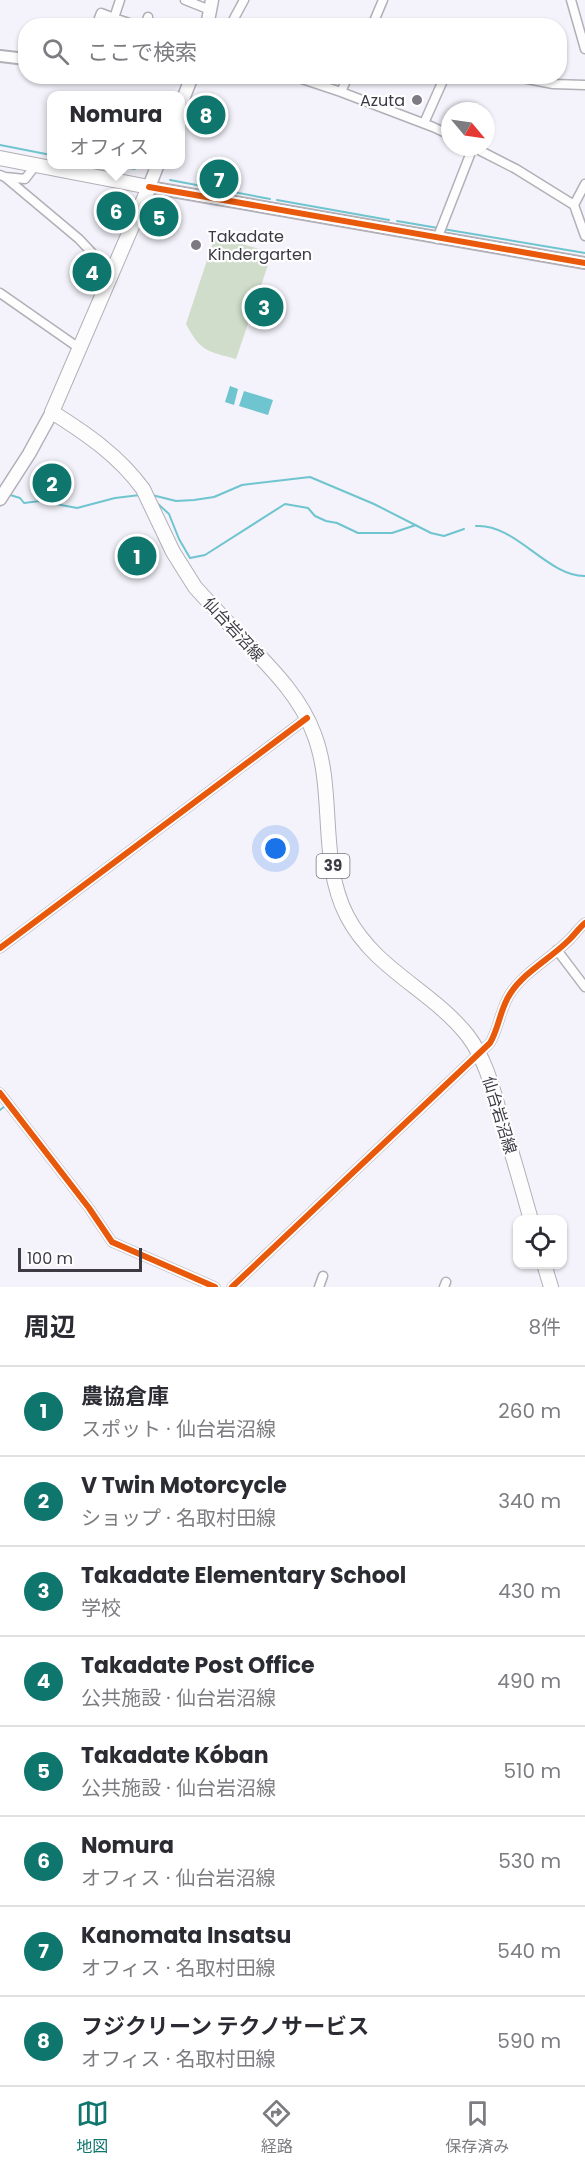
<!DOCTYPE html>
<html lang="ja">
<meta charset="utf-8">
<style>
body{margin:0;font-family:Poppins,"Noto Sans JP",sans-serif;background:#f2f2f3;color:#2b2b33}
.controls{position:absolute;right:18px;bottom:18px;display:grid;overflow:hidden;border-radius:12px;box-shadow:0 2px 4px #0004}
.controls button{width:54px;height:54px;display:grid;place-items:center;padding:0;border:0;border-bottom:2px solid #e1e1e2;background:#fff;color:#2b2b33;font:30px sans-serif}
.compass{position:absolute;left:441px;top:102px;width:54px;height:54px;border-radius:50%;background:#fff;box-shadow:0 2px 4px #0004;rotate:119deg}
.scale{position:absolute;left:18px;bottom:15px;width:124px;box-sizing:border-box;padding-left:6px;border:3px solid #3d3a44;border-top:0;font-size:16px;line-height:21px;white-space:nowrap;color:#3d3a44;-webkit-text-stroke:4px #fefefe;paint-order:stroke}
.you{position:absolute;left:276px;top:849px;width:21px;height:21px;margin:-15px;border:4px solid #fff;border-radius:50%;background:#1a73e8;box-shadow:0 0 0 9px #1a73e833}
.badge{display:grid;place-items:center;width:39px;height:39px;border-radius:50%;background:#0f766e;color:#fff;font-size:20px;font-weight:700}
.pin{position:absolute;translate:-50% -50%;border:3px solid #fff;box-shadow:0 2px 6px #0006}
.popup{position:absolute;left:47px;top:91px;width:138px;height:78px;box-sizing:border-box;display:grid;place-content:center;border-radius:12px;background:#fff;filter:drop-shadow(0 2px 4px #0005);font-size:20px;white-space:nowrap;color:#7c7c81}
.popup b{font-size:22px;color:#2b2b33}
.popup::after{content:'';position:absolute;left:50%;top:100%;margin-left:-12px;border:12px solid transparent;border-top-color:#fff}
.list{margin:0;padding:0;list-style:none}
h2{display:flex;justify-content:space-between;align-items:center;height:78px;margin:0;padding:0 24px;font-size:26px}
h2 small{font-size:20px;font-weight:400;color:#7c7c81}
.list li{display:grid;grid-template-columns:39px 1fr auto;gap:18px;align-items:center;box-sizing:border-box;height:90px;padding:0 24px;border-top:2px solid #e1e1e2}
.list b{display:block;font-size:22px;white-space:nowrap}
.list p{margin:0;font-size:20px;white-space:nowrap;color:#7c7c81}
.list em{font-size:20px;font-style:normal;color:#7c7c81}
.icon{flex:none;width:33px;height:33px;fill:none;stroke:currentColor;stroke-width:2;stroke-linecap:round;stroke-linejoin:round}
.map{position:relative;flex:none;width:585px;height:1287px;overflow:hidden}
.search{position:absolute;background:#fff;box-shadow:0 2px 4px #0004;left:18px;right:18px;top:18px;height:66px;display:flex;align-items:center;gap:15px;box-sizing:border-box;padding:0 21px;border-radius:24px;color:#7c7c81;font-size:22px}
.sheet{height:798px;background:#fff}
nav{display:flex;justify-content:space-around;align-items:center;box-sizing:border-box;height:84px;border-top:2px solid #e1e1e2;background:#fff;font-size:16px;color:#7c7c81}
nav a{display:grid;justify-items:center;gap:3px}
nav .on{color:#0f766e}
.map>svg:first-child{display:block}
.green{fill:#cfddca}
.water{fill:#6fc5cf}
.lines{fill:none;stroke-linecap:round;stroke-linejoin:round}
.stream{stroke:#6fc5cf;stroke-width:2}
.minor-casing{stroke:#b2afb7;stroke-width:11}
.tertiary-casing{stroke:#b2afb7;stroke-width:14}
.secondary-casing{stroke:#b2afb7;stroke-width:15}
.primary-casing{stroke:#b2afb7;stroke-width:16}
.minor{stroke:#fdfdfe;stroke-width:8}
.tertiary{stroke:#fdfdfe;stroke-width:10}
.secondary{stroke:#fdfdfe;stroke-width:12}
.primary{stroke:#fdfdfe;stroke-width:14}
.cycleway-casing{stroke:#fefefe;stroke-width:10}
.cycleway{stroke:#e8590c;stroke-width:6}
.poi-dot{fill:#7d7a84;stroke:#fefefe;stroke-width:2}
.labels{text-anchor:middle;stroke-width:4.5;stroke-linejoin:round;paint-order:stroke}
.shield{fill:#fefefe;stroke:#77757c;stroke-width:1.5}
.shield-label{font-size:15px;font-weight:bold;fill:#3d3a44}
.poi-label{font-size:16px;fill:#3d3a44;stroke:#fefefe;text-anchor:end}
.street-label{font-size:16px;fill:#3d3a44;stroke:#fefefe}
</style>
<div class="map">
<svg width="585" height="1287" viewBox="0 0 585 1287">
<rect width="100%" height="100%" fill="#f4f2fa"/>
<!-- green -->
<path class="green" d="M215,236L266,251L270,259L236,359C207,351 201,352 186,324Z"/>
<!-- water -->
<path class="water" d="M230,386L238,389L234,405L225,402Z
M244,391L273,400L268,415L239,406Z"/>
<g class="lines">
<!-- stream -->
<path class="stream" d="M0,145L51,155
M107,164L122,167
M130,168L134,169L146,164
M170,180L270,199
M277,200L389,220
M397,221L438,228
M443,229L585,253
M7,494L20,498L24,503L40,501L77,508L115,498L140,495
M152,495L176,501L194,500L214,497L242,485L310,477L374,504L431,533L444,536L464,529
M157,503L169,514L179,539L190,558L205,555L285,504L308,508L315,516L326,521L337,523L358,533H392L416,525
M476,526C515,523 548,577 585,576
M0,1110L5,1106"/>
<!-- minor casing -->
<g class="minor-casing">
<path id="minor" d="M120,0L114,18L138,26
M185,0L210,10
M571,0L585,49
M96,26L101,13L114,18
M145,26L148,17
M230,26L244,0
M372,26L383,0
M293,76L341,92L348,76
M512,76L553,84L585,85
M341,92L433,127L450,135
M424,123L445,76
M473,147L516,169L574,205
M0,175L5,177L79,239L111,273
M5,177L25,179L35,166
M585,184L574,205L585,236
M437,239L473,147
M0,293L79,348
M0,948L307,718
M557,950L585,987
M0,1093L89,1208L112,1242L215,1287
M232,1287L490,1043C499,1028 500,1009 510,994C524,972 550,959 569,940C575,934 579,928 585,923
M319,1287L323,1276
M444,1287L446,1282"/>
</g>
<!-- tertiary casing -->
<g class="tertiary-casing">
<path id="tertiary" d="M0,56L26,59
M149,187L585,263"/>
</g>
<!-- secondary casing -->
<g class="secondary-casing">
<path id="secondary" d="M207,26L212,0
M180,107L192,76
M149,187L158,164
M0,499L29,454L52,412"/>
</g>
<!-- primary casing -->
<g class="primary-casing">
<path id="primary" d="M0,158L149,187L52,412C87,434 119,456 143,489L173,552L195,587C212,606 230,625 247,643C273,670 301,698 314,734C336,791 318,860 347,916C375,970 432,990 468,1036C487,1061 494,1094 503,1124C513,1156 522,1188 531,1220
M544,1264L551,1287"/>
</g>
<!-- minor -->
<use href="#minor" class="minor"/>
<!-- tertiary -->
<use href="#tertiary" class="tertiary"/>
<!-- secondary -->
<use href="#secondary" class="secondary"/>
<!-- primary -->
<use href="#primary" class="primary"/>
<!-- cycleway casing -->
<g class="cycleway-casing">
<path id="cycleway" d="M149,187L585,263
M0,948L307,718
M0,1093L89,1208L112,1242L215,1287
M232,1287L490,1043C499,1028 500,1009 510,994C524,972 550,959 569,940C575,934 579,928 585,923"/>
</g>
<!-- cycleway -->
<use href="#cycleway" class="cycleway"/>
</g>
<!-- markers -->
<g class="poi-dot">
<circle cx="417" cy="100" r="6"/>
<circle cx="196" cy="245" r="6"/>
</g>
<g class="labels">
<!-- shield labels -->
<rect class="shield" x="316.5" y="854" width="33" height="24" rx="4.5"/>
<g class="shield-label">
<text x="333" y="871">39</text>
</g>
<!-- poi labels -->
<g class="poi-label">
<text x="405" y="106">Azuta</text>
<text x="208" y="242" text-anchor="start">Takadate<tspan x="208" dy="18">Kindergarten</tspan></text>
</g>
<!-- street labels -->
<g class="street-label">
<text transform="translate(234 629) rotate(47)" y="6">仙台岩沼線</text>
<text transform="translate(500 1115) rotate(73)" y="6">仙台岩沼線</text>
</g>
</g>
</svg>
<div class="controls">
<button><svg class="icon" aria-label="locate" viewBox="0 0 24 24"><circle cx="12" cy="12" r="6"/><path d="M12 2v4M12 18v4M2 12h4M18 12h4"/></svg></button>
</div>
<svg class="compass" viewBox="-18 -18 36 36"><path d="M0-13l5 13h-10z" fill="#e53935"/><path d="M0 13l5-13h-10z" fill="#7c7c81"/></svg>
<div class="scale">100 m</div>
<div class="you"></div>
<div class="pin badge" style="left:137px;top:556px">1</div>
<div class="pin badge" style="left:52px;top:483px">2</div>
<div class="pin badge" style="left:264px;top:307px">3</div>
<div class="pin badge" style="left:92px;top:272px">4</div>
<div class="pin badge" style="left:159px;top:217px">5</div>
<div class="pin badge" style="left:116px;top:211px">6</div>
<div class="popup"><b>Nomura</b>オフィス</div>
<div class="pin badge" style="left:219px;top:179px">7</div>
<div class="pin badge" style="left:206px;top:115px">8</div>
<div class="search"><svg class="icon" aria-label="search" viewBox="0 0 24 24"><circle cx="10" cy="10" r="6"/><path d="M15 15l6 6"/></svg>ここで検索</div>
</div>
<section class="sheet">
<h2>周辺<small>8件</small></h2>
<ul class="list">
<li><span class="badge">1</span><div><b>農協倉庫</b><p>スポット · 仙台岩沼線</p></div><em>260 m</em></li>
<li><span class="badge">2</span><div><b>V Twin Motorcycle</b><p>ショップ · 名取村田線</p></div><em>340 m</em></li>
<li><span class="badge">3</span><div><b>Takadate Elementary School</b><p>学校</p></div><em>430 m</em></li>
<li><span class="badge">4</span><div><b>Takadate Post Office</b><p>公共施設 · 仙台岩沼線</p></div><em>490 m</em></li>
<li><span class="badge">5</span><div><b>Takadate Kóban</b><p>公共施設 · 仙台岩沼線</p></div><em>510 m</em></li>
<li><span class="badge">6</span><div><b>Nomura</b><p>オフィス · 仙台岩沼線</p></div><em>530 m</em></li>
<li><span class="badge">7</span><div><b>Kanomata Insatsu</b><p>オフィス · 名取村田線</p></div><em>540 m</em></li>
<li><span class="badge">8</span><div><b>フジクリーン テクノサービス</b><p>オフィス · 名取村田線</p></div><em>590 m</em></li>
</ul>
</section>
<nav>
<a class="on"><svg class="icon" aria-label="map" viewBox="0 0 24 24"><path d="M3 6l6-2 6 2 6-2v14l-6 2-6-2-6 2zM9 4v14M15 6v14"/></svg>地図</a>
<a><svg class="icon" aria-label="directions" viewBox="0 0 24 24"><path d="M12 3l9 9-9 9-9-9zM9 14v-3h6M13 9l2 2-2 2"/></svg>経路</a>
<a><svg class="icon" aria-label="saved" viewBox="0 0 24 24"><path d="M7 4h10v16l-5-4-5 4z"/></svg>保存済み</a>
</nav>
